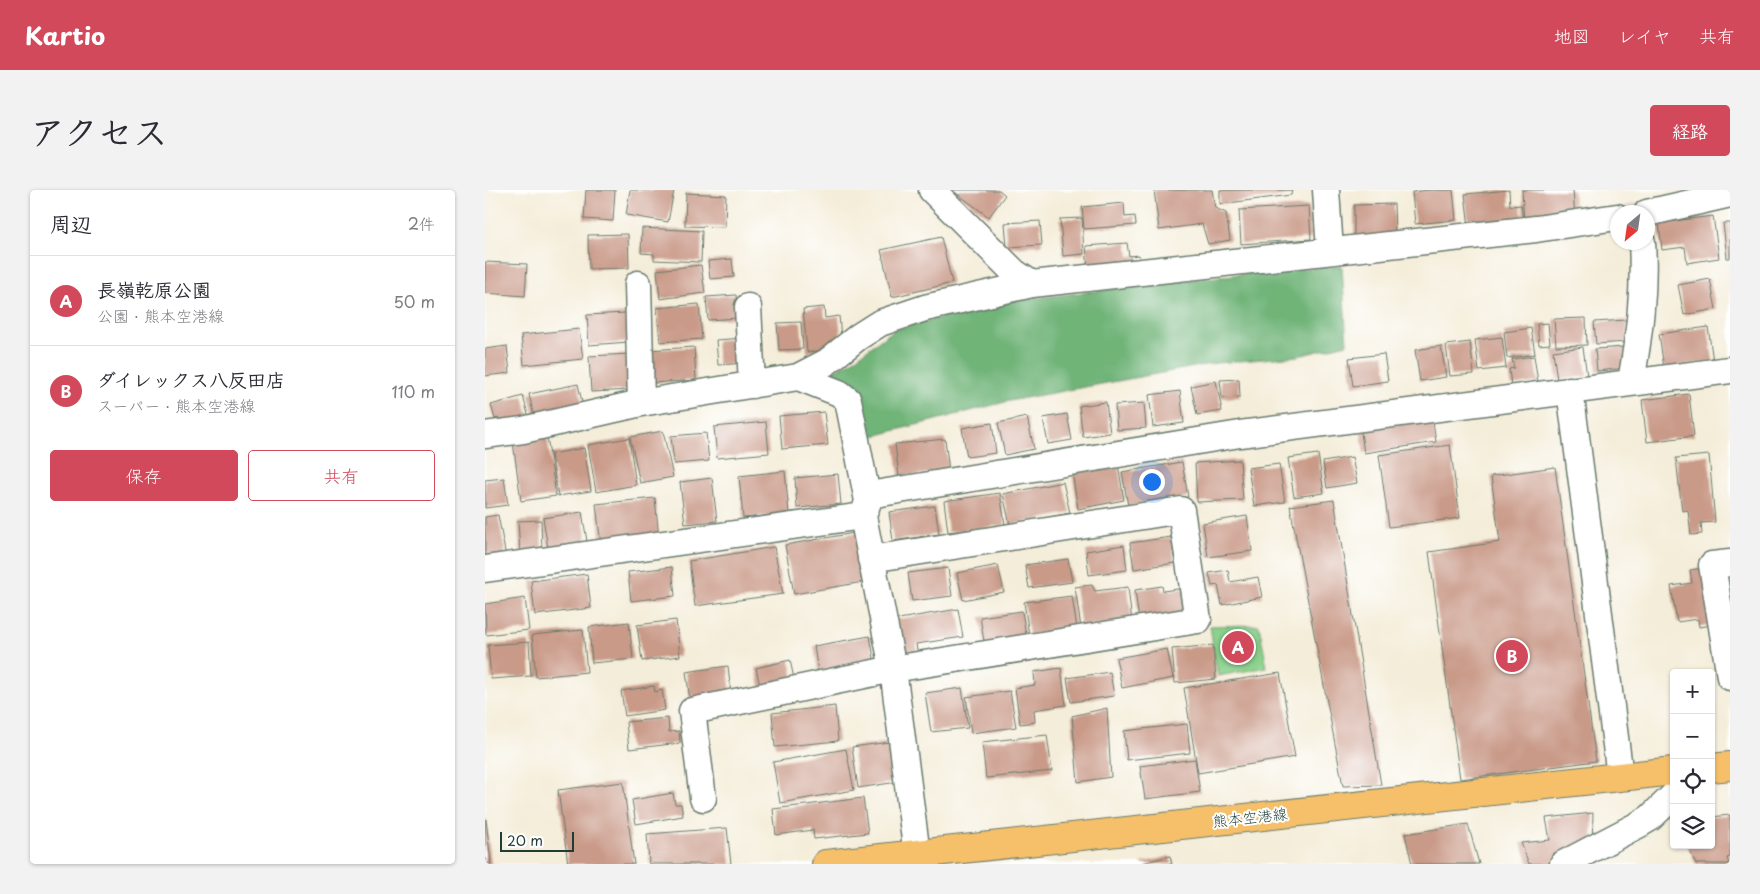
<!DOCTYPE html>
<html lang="ja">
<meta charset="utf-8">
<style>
body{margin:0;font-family:"Playpen Sans","Klee One",sans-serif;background:#f2f2f3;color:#2b2b33}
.controls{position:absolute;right:15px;bottom:15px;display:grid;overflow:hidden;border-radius:5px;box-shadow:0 1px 4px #0004}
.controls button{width:45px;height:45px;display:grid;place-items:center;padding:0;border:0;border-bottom:1px solid #e1e1e2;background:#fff;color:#2b2b33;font:25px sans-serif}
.compass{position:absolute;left:1125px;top:15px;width:45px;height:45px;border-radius:50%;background:#fff;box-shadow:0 1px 4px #0004;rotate:209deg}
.scale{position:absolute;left:15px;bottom:12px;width:74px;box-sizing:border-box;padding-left:5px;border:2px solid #1f3d34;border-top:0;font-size:14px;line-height:18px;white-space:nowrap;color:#1f3d34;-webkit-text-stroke:4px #fff;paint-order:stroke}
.you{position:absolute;left:666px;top:291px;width:18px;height:18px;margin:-12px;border:4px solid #fff;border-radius:50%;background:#1a73e8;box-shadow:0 0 0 8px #1a73e833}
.badge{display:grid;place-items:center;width:32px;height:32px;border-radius:50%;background:#d1495b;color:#fff;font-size:16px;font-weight:700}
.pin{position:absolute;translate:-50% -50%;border:2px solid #fff;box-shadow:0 1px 5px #0006}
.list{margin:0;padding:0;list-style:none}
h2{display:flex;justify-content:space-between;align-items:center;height:65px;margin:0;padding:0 20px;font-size:21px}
h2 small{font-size:16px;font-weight:400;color:#7c7c81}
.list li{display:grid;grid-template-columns:32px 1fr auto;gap:15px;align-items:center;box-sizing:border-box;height:90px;padding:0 20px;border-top:1px solid #e1e1e2}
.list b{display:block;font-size:19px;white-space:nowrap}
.list p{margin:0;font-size:16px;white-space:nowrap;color:#7c7c81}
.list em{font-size:16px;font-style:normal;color:#7c7c81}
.actions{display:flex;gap:10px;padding:15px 20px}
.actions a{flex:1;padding:11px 0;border:1px solid #d1495b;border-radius:5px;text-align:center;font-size:18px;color:#d1495b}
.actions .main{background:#d1495b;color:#fff}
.icon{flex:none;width:28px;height:28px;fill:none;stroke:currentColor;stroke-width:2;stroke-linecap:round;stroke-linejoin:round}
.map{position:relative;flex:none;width:1245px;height:674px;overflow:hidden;border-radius:5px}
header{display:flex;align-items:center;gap:30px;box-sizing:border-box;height:70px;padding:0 25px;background:#d1495b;color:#fff}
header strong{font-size:24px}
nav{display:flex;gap:28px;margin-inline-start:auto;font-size:18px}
.intro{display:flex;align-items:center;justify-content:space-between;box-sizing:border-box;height:120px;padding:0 30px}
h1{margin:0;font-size:35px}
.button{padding:12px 22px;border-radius:5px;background:#d1495b;color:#fff;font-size:18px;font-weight:700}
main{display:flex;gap:30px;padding:0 30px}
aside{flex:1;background:#fff;border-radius:5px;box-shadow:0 1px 4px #0004}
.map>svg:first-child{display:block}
.green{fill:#8bd28d;stroke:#558860}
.forest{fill:#70b478;stroke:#487856}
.building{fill:#c99a88}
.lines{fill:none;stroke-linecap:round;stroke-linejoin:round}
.minor-casing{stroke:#6a7b6e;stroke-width:29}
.major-casing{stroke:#6a7b6e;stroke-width:30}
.minor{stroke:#fff;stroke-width:26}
.major{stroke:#f6c06b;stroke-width:28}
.labels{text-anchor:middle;stroke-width:4;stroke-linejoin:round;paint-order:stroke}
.street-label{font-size:15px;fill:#1f3d34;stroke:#fff}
</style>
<header>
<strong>Kartio</strong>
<nav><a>地図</a><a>レイヤ</a><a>共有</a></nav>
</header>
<div class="intro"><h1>アクセス</h1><a class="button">経路</a></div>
<main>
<aside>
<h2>周辺<small>2件</small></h2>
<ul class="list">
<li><span class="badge">A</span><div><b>長嶺乾原公園</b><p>公園 · 熊本空港線</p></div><em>50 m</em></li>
<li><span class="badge">B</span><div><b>ダイレックス八反田店</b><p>スーパー · 熊本空港線</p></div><em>110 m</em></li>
</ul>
<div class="actions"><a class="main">保存</a><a>共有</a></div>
</aside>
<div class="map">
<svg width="1245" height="674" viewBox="0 0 1245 674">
<rect width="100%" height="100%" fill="#fff"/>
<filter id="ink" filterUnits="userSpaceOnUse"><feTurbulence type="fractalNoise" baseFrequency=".02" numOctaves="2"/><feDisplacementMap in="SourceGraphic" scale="10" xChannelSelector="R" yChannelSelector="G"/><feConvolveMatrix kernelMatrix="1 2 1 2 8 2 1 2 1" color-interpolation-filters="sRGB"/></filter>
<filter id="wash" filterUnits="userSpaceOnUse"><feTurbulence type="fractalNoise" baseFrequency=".0096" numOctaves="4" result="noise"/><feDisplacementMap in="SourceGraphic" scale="20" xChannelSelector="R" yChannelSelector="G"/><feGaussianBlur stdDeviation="1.12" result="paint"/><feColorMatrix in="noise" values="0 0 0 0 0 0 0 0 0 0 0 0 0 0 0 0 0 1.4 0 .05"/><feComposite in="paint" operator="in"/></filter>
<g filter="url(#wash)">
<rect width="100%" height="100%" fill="#f4edd9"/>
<!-- green -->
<path class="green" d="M774,435L782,477L733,486L725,436Z"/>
<!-- forest -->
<path class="forest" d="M857,76L862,154L813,166L731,173L524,211L381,248L342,184L364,173L409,140L509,113L748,85Z"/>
<g id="blocks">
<!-- building -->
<path class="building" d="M101,0H130L128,31L99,29Z
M145,0H189L183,32L141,25Z
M467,0H514L520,5L504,27Z
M669,0H727L730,18L741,23L745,50L723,54L717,34L674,40Z
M735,0H807L806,5L735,14Z
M945,0H968L971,30L930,34L927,2Z
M1024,0L1025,16L1036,15L1038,31L984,37L980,4Z
M1037,0H1088L1090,29L1039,33Z
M201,3L241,5L240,37L200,36Z
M639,13L640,27L650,26L651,35L599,39L597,17Z
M909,14L910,45L869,46V15Z
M824,16L826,49L756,54L754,20Z
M1228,26L1234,68L1202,73L1200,57L1177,60L1174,33Z
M597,28L599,64L578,66L575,29Z
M555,31L557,55L522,57L520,33Z
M1238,33H1245V68H1242Z
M157,38L217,41L216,72L169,70V64L156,63Z
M143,44L144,78L104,79L103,45Z
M456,47L467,93L407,107L396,60Z
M642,53L644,66L654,65L655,74L603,79L601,56Z
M247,69L249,87L225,89L223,71Z
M0,72L42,74L40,106L0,103Z
M216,75L220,103L175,109L172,80Z
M1225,89L1231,119L1199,125L1193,95Z
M251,105L253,128L223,130L221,107Z
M214,114L217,149L175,152L172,118Z
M339,117L340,128L354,126L357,158L322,162L318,119Z
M141,123L144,152L104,155L102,125Z
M1101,128L1102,155L1071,156L1069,129Z
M1142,130L1143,152L1111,154L1109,132Z
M316,132L318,159L294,160L292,133Z
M1063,133L1065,154L1054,155L1052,134Z
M1223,137L1228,171L1179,178L1174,144Z
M1046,138L1050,164L1022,168L1019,142Z
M94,139L98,169L39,175L36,145Z
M1017,147L1021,178L994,181L990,150Z
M258,148L260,173L233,175L231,150Z
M985,152L989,184L965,186L961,155Z
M22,156L25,183L0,186V159Z
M956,156L961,187L935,191L930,160Z
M209,157L211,190L167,193L164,160Z
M1098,157L1102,186L1072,190L1068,161Z
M1140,157L1141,178L1112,181L1110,159Z
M145,164L147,200L106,202L104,166Z
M899,164L903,191L868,196L864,168Z
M1049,166L1053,192L1026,196L1024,179L1029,178L1027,169Z
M754,189L755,207L737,208L735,190Z
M731,191L737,221L712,225L706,196Z
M93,194L99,221L50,231L44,204Z
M695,201L699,233L668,237L664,205Z
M1204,204L1209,246L1162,252L1157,210Z
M38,206L45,232L15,235L13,228L10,229L6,215Z
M621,212L625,243L598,247L594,216Z
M659,213L661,238L632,240L630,215Z
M339,222L343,255L297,259L294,226Z
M582,224L587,250L563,254L558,228Z
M947,225L951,252L879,263L875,236Z
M542,227L549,259L520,265L513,233Z
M281,232L284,263L232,268L229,237Z
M507,233L511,263L482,267L477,238Z
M178,241L188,287L155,293L145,247Z
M221,243L224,271L189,274L186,246Z
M62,246L71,306L36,311L28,252Z
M144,248L151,295L111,302L103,255Z
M460,249L464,281L414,287L410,254Z
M965,255L975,328L904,337L894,265Z
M99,258L106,301L73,306L66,264Z
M833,264L839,303L809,307L803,268Z
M1224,265L1230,332L1216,333L1217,344L1206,345L1203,320L1197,321L1191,268Z
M867,267L872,293L842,298L838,272Z
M755,270L758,310L712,312L710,273Z
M697,272L703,307L643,316L637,282Z
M633,274L639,310L593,319L587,282Z
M794,274L800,312L769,316L763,278Z
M1070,277L1111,571L975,589L944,362L1015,352L1006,286Z
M300,281L304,324L258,328L254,286Z
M353,284L356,314L312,318L310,288Z
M19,288L23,315L0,318V290Z
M227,288L232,331L200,334L195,292Z
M578,292L585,323L525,335L518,304Z
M515,303L520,335L463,342L459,311Z
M170,308L174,348L116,355L111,314Z
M849,310L896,595L858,596L805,316Z
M450,316L454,344L408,351L404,322Z
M97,322L103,357L64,364L58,328Z
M13,325L21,367L0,370V327Z
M762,326L767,361L723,367L718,333Z
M56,330L57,362L35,363L33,331Z
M375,342L384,391L309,404L300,355Z
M686,347L690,373L649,379L645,353Z
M639,355L642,380L604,385L601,361Z
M289,357L298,404L210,416L204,371Z
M583,369L587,392L544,398L540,375Z
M513,375L519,402L478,410L472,383Z
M187,377L190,406L146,411L143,382Z
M463,378L467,406L427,411L423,383Z
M1218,378L1227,435L1214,437L1213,429L1192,432L1186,396L1207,393L1205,380Z
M743,380L745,392L773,387L777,407L737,415L733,395L727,396L724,383Z
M102,384L106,418L50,425L46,391Z
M607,395L610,401L643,397L647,432L596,438L590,397Z
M677,396L678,401L700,398L704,425L654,431L650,400Z
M587,406L592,439L544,445L539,412Z
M40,408L44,440L1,445L0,414Z
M473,419L478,447L431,454L433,466L415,469L408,430Z
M537,421L542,451L500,457L495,427Z
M191,430L195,466L157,471L152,435Z
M144,432L148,469L107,473L104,437Z
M98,440L102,482L51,487L47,445Z
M385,446L390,474L333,482L329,456Z
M44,452L46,486L6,489L3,455Z
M728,455L731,489L690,493L687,459Z
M682,459L688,488L637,498L631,468Z
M305,470L310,493L276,501L271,478Z
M243,476L246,504L205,510L201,482Z
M576,478L581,515L549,520L550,532L535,534L530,498L550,495L549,482Z
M625,482L629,506L586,512L582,488Z
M795,483L810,567L713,583L699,498Z
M169,496L170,502L177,500L180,520L140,526L136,501Z
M477,498L483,538L446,542L440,503Z
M525,501L531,537L486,543L481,507Z
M350,516L353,551L290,557L287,523Z
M622,518L626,587L593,592L587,526Z
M183,528L184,542L194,541L195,553L144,559L141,532Z
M702,534L705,563L642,570L639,541Z
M562,545L567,581L501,588L497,552Z
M412,551L419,591L373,598L367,557Z
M361,559L369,600L295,613L288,572Z
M710,569L715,602L660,609L655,576Z
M138,592L149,674H83L73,600Z
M188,603L190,614H196L198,626L151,634L147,610Z
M378,608L383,643L329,649L328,640L291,645L288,619Z
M1108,623L1107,655L1067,674H1044L1036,653L1065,650L1061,628Z
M1245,625V667L1242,668L1244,674H1211L1202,655H1226V627Z
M0,629H1L6,674H0Z
M983,634L994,674H927L920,644Z
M242,638L246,674H164L162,644Z
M685,666L687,674H657V673Z"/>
</g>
</g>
<g filter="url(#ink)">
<use href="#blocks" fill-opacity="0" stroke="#6a7b6e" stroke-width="1"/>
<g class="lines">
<!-- minor casing -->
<g class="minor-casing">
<path id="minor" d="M447,0L529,82L547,94L1051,39L1132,27
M841,0L845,61
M1162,23L1245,4
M153,94L156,213
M263,117L267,195
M313,187L354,203L363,210L383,311
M1146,192C1154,146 1160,100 1157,52
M1085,200L1135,586
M0,245L38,240L156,213L313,187L342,172L373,147L395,133L440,118L547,94
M1245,373L1227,375L1245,487
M0,379L378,326
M218,608L207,521L408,479L713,430L696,320L386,369
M432,665L408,479L378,326L384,309L390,304L755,244L1245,180
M1078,674L1153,635L1165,628L1189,605"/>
</g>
<!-- major casing -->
<g class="major-casing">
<path id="major" d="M1226,578L1245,576
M341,674L1189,581"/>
</g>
<!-- minor -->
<use href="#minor" class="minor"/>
<!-- major -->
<use href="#major" class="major"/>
</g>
</g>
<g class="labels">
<!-- street labels -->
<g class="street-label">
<text transform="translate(765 628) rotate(-6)" y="5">熊本空港線</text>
</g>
</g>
</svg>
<div class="controls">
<button>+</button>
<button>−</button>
<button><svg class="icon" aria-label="locate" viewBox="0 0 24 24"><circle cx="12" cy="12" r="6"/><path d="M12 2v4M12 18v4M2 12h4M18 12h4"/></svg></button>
<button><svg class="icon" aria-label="layers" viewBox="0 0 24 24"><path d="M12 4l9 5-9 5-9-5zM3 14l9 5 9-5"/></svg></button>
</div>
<svg class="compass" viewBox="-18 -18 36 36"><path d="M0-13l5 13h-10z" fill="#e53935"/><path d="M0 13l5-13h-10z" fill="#7c7c81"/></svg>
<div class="scale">20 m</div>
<div class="you"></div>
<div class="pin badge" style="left:753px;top:457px">A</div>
<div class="pin badge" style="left:1027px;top:466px">B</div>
</div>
</main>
